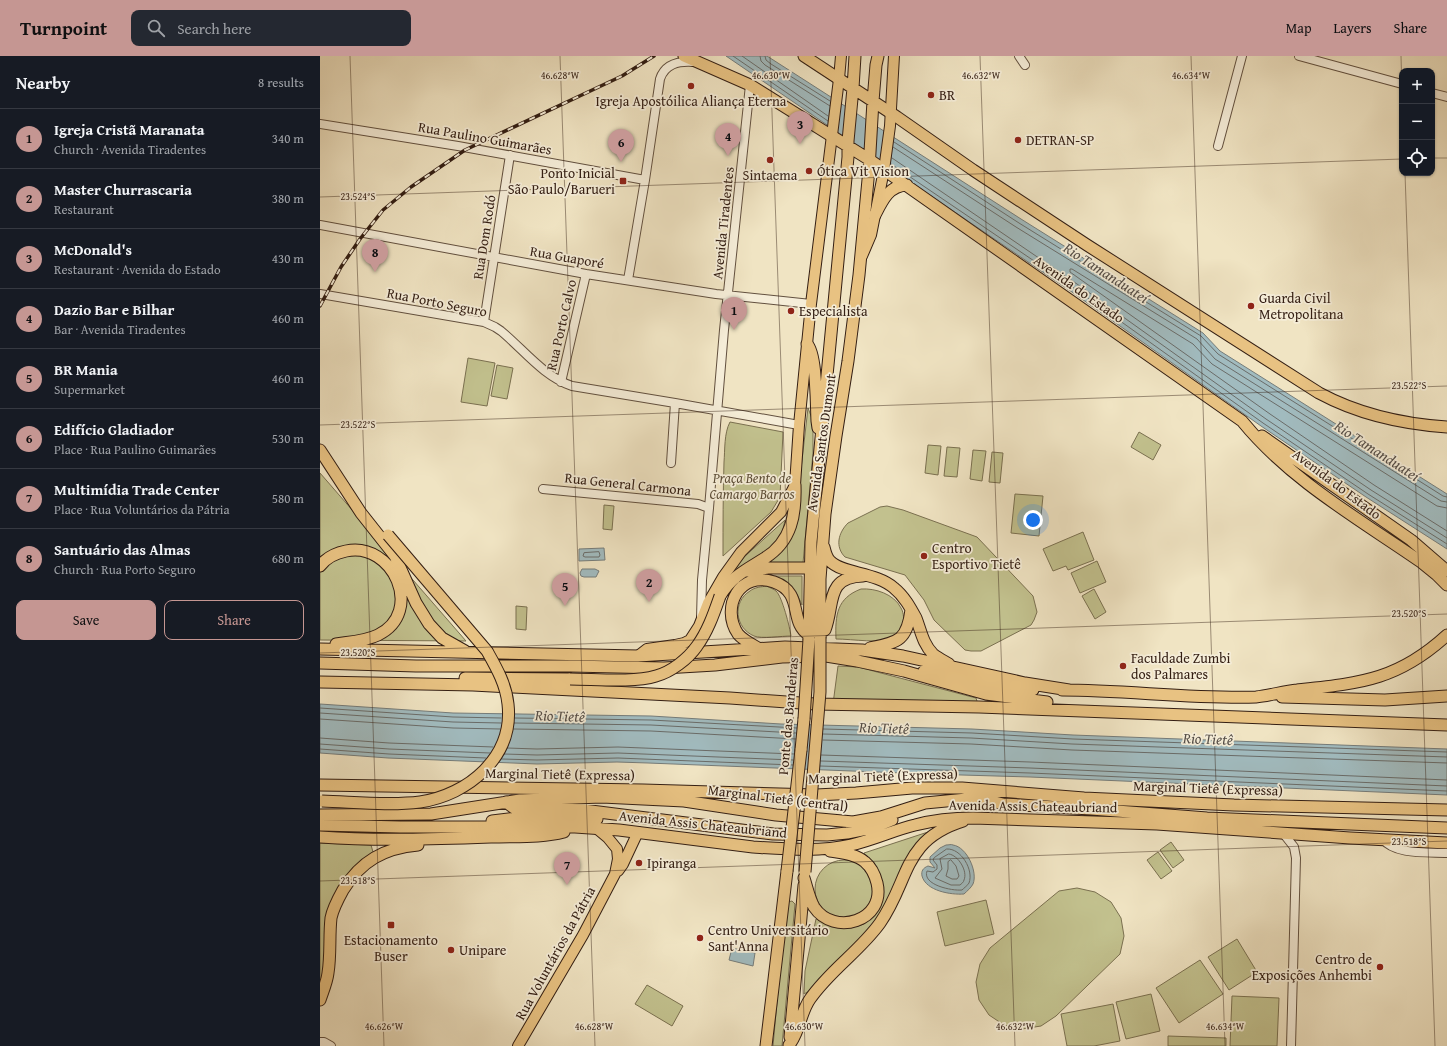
<!DOCTYPE html>
<meta charset="utf-8">
<style>
body{margin:0;font-family:"Gentium Book Plus",serif;background:#242831;color:#f1f3f6}
.controls{position:absolute;right:12px;top:12px;display:grid;overflow:hidden;border-radius:8px;box-shadow:0 1px 3px #0004}
.controls button{width:36px;height:36px;display:grid;place-items:center;padding:0;border:0;border-bottom:1px solid #363941;background:#171b24;color:#f1f3f6;font:20px sans-serif}
.you{position:absolute;left:713px;top:464px;width:14px;height:14px;margin:-10px;border:3px solid #fff;border-radius:50%;background:#1a73e8;box-shadow:0 0 0 6px #1a73e833}
.badge{display:grid;place-items:center;width:26px;height:26px;border-radius:50%;background:#c59692;color:#111;font-size:13px;font-weight:700}
.pin{position:absolute;translate:-50% -33px;filter:drop-shadow(0 1px 2px #0008)}
.pin::after{content:'';position:absolute;top:21px;width:14px;height:12px;background:inherit;clip-path:polygon(0 0,100% 0,50% 100%)}
.list{margin:0;padding:0;list-style:none}
h2{display:flex;justify-content:space-between;align-items:center;height:52px;margin:0;padding:0 16px;font-size:17px}
h2 small{font-size:13px;font-weight:400;color:#9ea1a6}
.list li{display:grid;grid-template-columns:26px 1fr auto;gap:12px;align-items:center;box-sizing:border-box;height:60px;padding:0 16px;border-top:1px solid #363941}
.list b{display:block;font-size:15px;white-space:nowrap}
.list p{margin:0;font-size:13px;white-space:nowrap;color:#9ea1a6}
.list em{font-size:13px;font-style:normal;color:#9ea1a6}
.actions{display:flex;gap:8px;padding:12px 16px}
.actions a{flex:1;padding:9px 0;border:1px solid #c59692;border-radius:8px;text-align:center;font-size:14px;color:#c59692}
.actions .main{background:#c59692;color:#111}
.icon{flex:none;width:22px;height:22px;fill:none;stroke:currentColor;stroke-width:2;stroke-linecap:round;stroke-linejoin:round}
.map{position:relative;flex:none;width:1127px;height:990px;overflow:hidden}
header{display:flex;align-items:center;gap:24px;box-sizing:border-box;height:56px;padding:0 20px;background:#c59692;color:#111}
header strong{font-size:19px}
nav{display:flex;gap:22px;margin-inline-start:auto;font-size:14px}
.search{width:280px;height:36px;background:#242831;display:flex;align-items:center;gap:10px;box-sizing:border-box;padding:0 14px;border-radius:8px;color:#9ea1a6;font-size:15px}
main{display:flex}
aside{flex:1;background:#171b24}
.map>svg:first-child{display:block}
.green{fill:#c2c18e;stroke:#7a7050}
.water{fill:#a1bbbf;stroke:#757c7a}
.lines{fill:none;stroke-linecap:round;stroke-linejoin:round}
.shore{stroke:#6a6c69;stroke-width:1}
.minor-casing{stroke:#62503f;stroke-width:10}
.major-casing{stroke:#331e13;stroke-width:12}
.highway-casing{stroke:#331e13;stroke-width:13}
.minor{stroke:#f5edd8;stroke-width:8}
.major{stroke:#e8c282;stroke-width:10}
.highway{stroke:#e8c282;stroke-width:11}
.rail-casing{stroke:#331e13;stroke-width:3.5}
.rail{stroke:#f5edd8;stroke-width:2;stroke-dasharray:6;stroke-linecap:butt}
.highway-bridge-casing{stroke:#331e13;stroke-width:13;stroke-linecap:butt}
.highway-bridge{stroke:#e8c282;stroke-width:11}
.ticks{fill:none;stroke:#331e13;stroke-width:1;stroke-opacity:0.45}
.poi-dot{fill:#8f2418;stroke:#f5edd8;stroke-width:1.5}
.labels{text-anchor:middle;stroke-width:3.5;stroke-linejoin:round;paint-order:stroke}
.poi-label{font-size:14px;fill:#331e13;stroke:#f5edd8;text-anchor:start}
.street-label{font-size:14px;fill:#331e13;stroke:#f5edd8}
.park-label{font-size:14px;font-style:italic;fill:#5e4f38;stroke:#f5edd8}
.water-label{font-size:15px;font-style:italic;fill:#544d47;stroke:#f5edd8}
.ticks-label{font-size:10px;text-anchor:middle;fill:#331e13;stroke:#f5edd8;stroke-width:3.5;stroke-linejoin:round;paint-order:stroke}
</style>
<header>
<strong>Turnpoint</strong>
<div class="search"><svg class="icon" aria-label="search" viewBox="0 0 24 24"><circle cx="10" cy="10" r="6"/><path d="M15 15l6 6"/></svg>Search here</div>
<nav><a>Map</a><a>Layers</a><a>Share</a></nav>
</header>
<main>
<aside>
<h2>Nearby<small>8 results</small></h2>
<ul class="list">
<li><span class="badge">1</span><div><b>Igreja Cristã Maranata</b><p>Church · Avenida Tiradentes</p></div><em>340 m</em></li>
<li><span class="badge">2</span><div><b>Master Churrascaria</b><p>Restaurant</p></div><em>380 m</em></li>
<li><span class="badge">3</span><div><b>McDonald's</b><p>Restaurant · Avenida do Estado</p></div><em>430 m</em></li>
<li><span class="badge">4</span><div><b>Dazio Bar e Bilhar</b><p>Bar · Avenida Tiradentes</p></div><em>460 m</em></li>
<li><span class="badge">5</span><div><b>BR Mania</b><p>Supermarket</p></div><em>460 m</em></li>
<li><span class="badge">6</span><div><b>Edifício Gladiador</b><p>Place · Rua Paulino Guimarães</p></div><em>530 m</em></li>
<li><span class="badge">7</span><div><b>Multimídia Trade Center</b><p>Place · Rua Voluntários da Pátria</p></div><em>580 m</em></li>
<li><span class="badge">8</span><div><b>Santuário das Almas</b><p>Church · Rua Porto Seguro</p></div><em>680 m</em></li>
</ul>
<div class="actions"><a class="main">Save</a><a>Share</a></div>
</aside>
<div class="map">
<svg width="1127" height="990" viewBox="0 0 1127 990">
<rect width="100%" height="100%" fill="#f0e4c3"/>
<filter id="stains"><feTurbulence type="fractalNoise" baseFrequency=".005" numOctaves="4"/><feColorMatrix values="0 0 0 0 .2 0 0 0 0 .09 0 0 0 0 .02 0 0 0 .5 -.17"/></filter>
<radialGradient id="worn" r=".72"><stop offset=".6" stop-color="#630" stop-opacity="0"/><stop offset="1" stop-color="#630" stop-opacity=".3"/></radialGradient>
<!-- green -->
<path class="green" d="M148,302L175,307L167,350L141,346Z
M177,309L193,312L187,343L171,340Z
M488,352L493,365V397L483,507H445L468,487L474,474Z
M410,366L463,376L460,441L451,456L403,500C403,469 403,438 404,406C405,394 404,377 410,366Z
M819,376L841,389L833,404L811,391Z
M608,389L621,390L618,419L605,417Z
M627,391L640,392L637,421L624,420Z
M653,394L666,395L662,425L650,423Z
M672,396L683,397L680,427L669,426Z
M0,417L146,585L0,584Z
M695,438L723,440L719,480L691,477Z
M284,449L294,450L292,474L283,473Z
M567,450L583,454L657,481L713,540L717,556L714,564L711,569L661,595H651L645,594L614,564L604,544L585,519L525,501C515,491 518,477 528,467L560,451Z
M465,464L462,478L455,491L409,522L423,502Z
M763,476L774,504L748,514L746,510L733,515L723,493Z
M777,505L786,526L760,537L751,517Z
M452,520H482V549C474,530 470,528 452,520Z
M447,530C450,532 454,533 456,535C462,540 470,572 471,580C462,580 441,583 434,580C415,572 412,546 430,535C435,531 441,531 447,530Z
M541,533C555,532 574,538 581,552C584,557 584,564 583,570C583,574 579,580 575,582C560,588 533,583 516,583C515,559 517,542 541,533Z
M774,533L786,556L775,563L762,540Z
M196,550L207,551L206,574L196,573Z
M518,610L538,611L656,642L657,645L655,646L513,648Z
M611,775L593,793L570,842L544,881L491,934L484,938L485,915L496,863C508,867 532,874 544,868C548,865 552,859 555,856L556,812L544,797Z
M851,786L864,804L853,812L840,794Z
M0,787L51,789L53,796L42,805L20,830L5,911L0,932Z
M838,796L852,815L841,823L827,804Z
M495 833a29 29 0 1 1 58 0a29 29 0 1 1-58 0Z
M757,832L775,836L791,846L801,862L804,880L800,898L736,960L721,970L702,973L684,969L669,959L659,944L656,926L660,908L670,892L739,835Z
M666,844L674,878L625,890L617,856Z
M472,845L475,848L462,990H453L463,880L468,846Z
M917,883L937,916L909,934L888,901Z
M880,904L903,938L859,967L836,932Z
M327,929L363,950L352,970L315,948Z
M831,938L840,975L806,983L796,946Z
M912,940L959,942L957,990H910Z
M793,948L800,985L774,990H747L741,958Z
M848,980L906,982V990H848Z"/>
<!-- water -->
<path class="water" d="M406,0H447L701,163L883,277L900,295L1127,438V493L1046,441L941,370L752,236Z
M284,492L285,504L259,505V493Z
M262,513H275L279,515L276,521H264L261,520L260,517Z
M0,648L133,657L331,660L461,668L652,673L753,679L1127,693V739L710,721L608,718L328,707L297,706L217,708L68,702L0,697Z
M626,789C629,789 631,788 633,789C647,791 658,816 653,828C651,832 647,835 644,838C631,839 606,835 602,820C601,815 603,812 608,810L615,812L610,806V801L620,792Z
M412,892L435,897L433,910L409,904Z"/>
<g class="lines">
<!-- shore -->
<path class="shore" d="M413,0L508,65
M422,0L508,60
M440,0L441,5L445,9L510,50
M445,0L446,4L451,8L510,45
M574,86L699,167L881,280L898,298L1123,440L1127,441
M573,91L696,171L877,283L895,303L1121,445L1127,446
M572,102L757,228L946,363L1051,434L1127,482
M571,108L754,232L943,367L1048,438L1127,488
M1127,452L1117,450L892,308L873,288L752,213H750V216L950,358L1054,429L1127,475
M279,496L280,499L279,501H265L263,500L264,497Z
M0,652L133,661L181,662
M0,657L133,666L181,667
M194,662L331,664L477,672
M0,663L133,672L180,673
M194,667L331,669L476,677
M193,673L331,675L476,683
M503,673L652,677L753,683L1127,696
M503,678L651,682L752,688L1127,701
M0,682L69,687L173,691
M503,684L651,688L752,694L1127,707
M0,688L69,693L170,697
M187,692L217,693L298,691L474,698
M0,693L69,698L166,702
M184,698L217,699L298,697L473,704
M501,699L710,706L1127,724
M182,703L217,704L298,702L473,709
M501,705L710,712L1127,730
M500,710L710,717L1127,735
M627,793C641,792 654,814 649,827C648,829 644,832 642,834C632,835 602,829 607,815L613,816L617,813V809L613,804L614,802Z
M629,798C638,799 648,815 644,824C644,826 641,828 640,829H631L615,822L622,813L620,803Z
M631,804L636,810L639,820L637,823H632L626,820L628,813V806Z"/>
<!-- minor casing -->
<g class="minor-casing">
<path id="minor" d="M699,0L705,9
M979,0L1082,28
M1112,37L1127,41
M0,68L138,90L325,124
M898,90L922,0
M0,169L266,218L396,238L491,248
M308,224L325,124L340,23C345,8 358,5 373,6
M0,238L164,266L175,271L181,275C204,294 223,320 252,330L355,347L479,369
M164,266L190,99
M241,326L266,218
M351,407L355,347
M223,433L378,448L389,452
M381,562L382,524L389,452L404,274L430,29
M963,777L974,791L976,802L971,990
M1063,783C1074,799 1108,796 1127,797
M0,986H4L11,990"/>
</g>
<!-- major casing -->
<g class="major-casing">
<path id="major" d="M542,200L551,179L564,114L570,70L574,0
M318,600L327,593L355,589L364,587L370,584L379,570L388,547L403,521L421,496L461,456L475,429L479,369L491,248L519,23L521,0
M298,815L303,808L318,776
M198,990L263,879L295,818L298,803L297,793L288,782L276,772"/>
</g>
<!-- highway casing -->
<g class="highway-casing">
<path id="highway" d="M364,0L430,29L550,104L922,365C970,424 1039,463 1101,506L1117,519L1127,529
M484,0L577,61L653,114L767,189L999,337C1038,358 1082,368 1127,371
M555,159C563,143 569,130 587,129
M487,288C497,298 496,349 497,365L498,372
M942,380L1091,484L1127,515
M0,394L41,457L75,500L96,547L109,568L122,582L145,595
M504,491C505,495 506,501 510,505C522,518 556,516 574,532C584,540 590,551 596,562C601,575 603,588 613,598C618,602 624,605 629,608
M0,510C6,502 16,497 26,495C73,485 105,556 58,579C46,585 29,586 16,588
M427,515L448,512H490
M400,540C412,520 426,514 445,502C472,485 476,458 475,429
M505,574C515,548 505,521 543,520
M500,581V523L505,458L516,380L528,305L539,219L549,113L553,45L556,9L558,0
M489,583L491,486L528,101V85L533,32L535,0
M438,592C431,588 423,584 418,578C400,551 420,514 454,526C485,537 468,566 489,579
M550,592C578,586 587,585 591,554
M0,593L318,600L465,591L542,594L583,600L705,627L749,634
M0,607L96,610H250L344,612L395,609L462,601L506,600L537,605L584,615L666,638L727,646
M604,615L670,630L692,633L713,634
M145,622L250,623
M0,626L153,629L410,642L495,648L659,651L1127,669
M742,634C807,634 871,643 936,641C949,640 964,635 977,634C1041,627 1078,624 1127,579
M962,641L1065,644L1127,640
M481,694L484,663
M0,729L323,734L496,739L536,737L592,732H642L764,742L914,749L1127,754
M186,746L194,752L241,753L263,754L453,778L507,779L527,777L552,772L572,764
M0,759L111,758L200,744L282,741L364,745L456,759L533,766L561,761L605,747L647,743L667,744L683,748L771,753L887,762L1127,772
M172,765L206,761L277,763
M0,769L80,771H255L299,774L433,791C465,793 500,796 531,789C553,784 574,774 595,769C614,764 633,762 653,762L837,768L1030,782L1127,787
M0,781C57,785 114,783 171,781C194,780 221,782 244,776
M484,822C487,831 489,842 494,851C514,881 566,865 557,827C555,819 551,811 545,806C536,798 522,797 510,795
M0,944C3,935 7,926 8,917C11,899 9,880 11,862C13,852 18,843 23,834C41,805 64,792 98,789
M470,981L484,829
M469,989C480,976 480,957 490,943C510,914 540,895 560,867C590,824 582,784 643,765
M446,990L467,815"/>
</g>
<!-- minor -->
<use href="#minor" class="minor"/>
<!-- major -->
<use href="#major" class="major"/>
<!-- highway -->
<use href="#highway" class="highway"/>
<!-- rail casing -->
<g class="rail-casing">
<path id="rail" d="M0,250L21,211L40,183L63,154L91,131L145,94L302,20L334,0"/>
</g>
<!-- rail -->
<use href="#rail" class="rail"/>
<!-- highway-bridge casing -->
<g class="highway-bridge-casing">
<path id="highway-bridge" d="M250,623C275,623 313,627 336,620C351,616 368,603 377,590C388,575 394,557 400,540
M484,663L489,583
M2,745C34,746 69,750 100,746C148,739 194,701 188,648C186,628 176,611 167,595L68,479
M467,815L481,694
M485,816L500,636V581"/>
</g>
<!-- highway-bridge -->
<use href="#highway-bridge" class="highway-bridge"/>
</g>
<!-- ticks -->
<path class="ticks" d="M30,0L64,990M240,0L275,990M450,0L485,990M660,0L695,990M871,0L905,990M1081,0L1082,36M1112,102H1127M1085,117L1115,990M0,141L1082,103M0,369L1127,330M0,597L1127,558M0,825L1127,785"/>
<!-- markers -->
<g class="poi-dot">
<circle cx="371" cy="30" r="4"/>
<circle cx="611" cy="39" r="4"/>
<circle cx="698" cy="84" r="4"/>
<circle cx="450" cy="104" r="4"/>
<circle cx="489" cy="115" r="4"/>
<rect x="299" y="121" width="8" height="8" rx="2"/>
<circle cx="931" cy="250" r="4"/>
<circle cx="471" cy="255" r="4"/>
<circle cx="604" cy="500" r="4"/>
<circle cx="803" cy="610" r="4"/>
<circle cx="319" cy="807" r="4"/>
<rect x="67" y="865" width="8" height="8" rx="2"/>
<circle cx="380" cy="882" r="4"/>
<circle cx="131" cy="894" r="4"/>
<circle cx="1060" cy="911" r="4"/>
</g>
<g class="labels">
<!-- poi labels -->
<g class="poi-label">
<text x="619" y="44">BR</text>
<text x="371" y="50" text-anchor="middle">Igreja Apostóilica Aliança Eterna</text>
<text x="706" y="89">DETRAN-SP</text>
<text x="497" y="120">Ótica Vit Vision</text>
<text x="295" y="122" text-anchor="end">Ponto Inicial<tspan x="295" dy="16">São Paulo/Barueri</tspan></text>
<text x="450" y="124" text-anchor="middle">Sintaema</text>
<text x="939" y="247">Guarda Civil<tspan x="939" dy="16">Metropolitana</tspan></text>
<text x="479" y="260">Especialista</text>
<text x="612" y="497">Centro<tspan x="612" dy="16">Esportivo Tietê</tspan></text>
<text x="811" y="607">Faculdade Zumbi<tspan x="811" dy="16">dos Palmares</tspan></text>
<text x="327" y="812">Ipiranga</text>
<text x="388" y="879">Centro Universitário<tspan x="388" dy="16">Sant'Anna</tspan></text>
<text x="71" y="889" text-anchor="middle">Estacionamento<tspan x="71" dy="16">Buser</tspan></text>
<text x="139" y="899">Unipare</text>
<text x="1052" y="908" text-anchor="end">Centro de<tspan x="1052" dy="16">Exposições Anhembi</tspan></text>
</g>
<!-- street labels -->
<g class="street-label">
<text transform="translate(165 82) rotate(10)" y="5">Rua Paulino Guimarães</text>
<text transform="translate(403 167) rotate(-84)" y="5">Avenida Tiradentes</text>
<text transform="translate(164 181) rotate(-81)" y="5">Rua Dom Rodó</text>
<text transform="translate(247 201) rotate(10)" y="5">Rua Guaporé</text>
<text transform="translate(759 233) rotate(35)" y="5">Avenida do Estado</text>
<text transform="translate(117 246) rotate(11)" y="5">Rua Porto Seguro</text>
<text transform="translate(241 269) rotate(-77)" y="5">Rua Porto Calvo</text>
<text transform="translate(501 387) rotate(-82)" y="5">Avenida Santos Dumont</text>
<text transform="translate(308 428) rotate(6)" y="5">Rua General Carmona</text>
<text transform="translate(1017 428) rotate(37)" y="5">Avenida do Estado</text>
<text transform="translate(468 660) rotate(-85)" y="5">Ponte das Bandeiras</text>
<text transform="translate(240 718) rotate(1)" y="5">Marginal Tietê (Expressa)</text>
<text transform="translate(563 720) rotate(-2)" y="5">Marginal Tietê (Expressa)</text>
<text transform="translate(888 732) rotate(2)" y="5">Marginal Tietê (Expressa)</text>
<text transform="translate(458 742) rotate(7)" y="5">Marginal Tietê (Central)</text>
<text transform="translate(713 750) rotate(1)" y="5">Avenida Assis Chateaubriand</text>
<text transform="translate(383 768) rotate(6)" y="5">Avenida Assis Chateaubriand</text>
<text transform="translate(235 897) rotate(-61)" y="5">Rua Voluntários da Pátria</text>
</g>
<!-- park labels -->
<g class="park-label">
<text x="432" y="427">Praça Bento de<tspan x="432" dy="16">Camargo Barros</tspan></text>
</g>
<!-- water labels -->
<g class="water-label">
<text transform="translate(786 217) rotate(33)" y="5">Rio Tamanduateí</text>
<text transform="translate(1057 395) rotate(33)" y="5">Rio Tamanduateí</text>
<text transform="translate(240 660) rotate(2)" y="5">Rio Tietê</text>
<text transform="translate(564 672) rotate(2)" y="5">Rio Tietê</text>
<text transform="translate(888 683) rotate(2)" y="5">Rio Tietê</text>
</g>
</g>
<g class="ticks-label">
<text x="240" y="23">46.628°W</text>
<text x="451" y="23">46.630°W</text>
<text x="661" y="23">46.632°W</text>
<text x="871" y="23">46.634°W</text>
<text x="38" y="144">23.524°S</text>
<text x="1089" y="333">23.522°S</text>
<text x="38" y="372">23.522°S</text>
<text x="1089" y="561">23.520°S</text>
<text x="38" y="600">23.520°S</text>
<text x="1089" y="789">23.518°S</text>
<text x="38" y="828">23.518°S</text>
<text x="64" y="974">46.626°W</text>
<text x="274" y="974">46.628°W</text>
<text x="484" y="974">46.630°W</text>
<text x="695" y="974">46.632°W</text>
<text x="905" y="974">46.634°W</text>
</g>
<rect width="100%" height="100%" filter="url(#stains)"/>
<rect width="100%" height="100%" fill="url(#worn)"/>
</svg>
<div class="controls">
<button>+</button>
<button>−</button>
<button><svg class="icon" aria-label="locate" viewBox="0 0 24 24"><circle cx="12" cy="12" r="6"/><path d="M12 2v4M12 18v4M2 12h4M18 12h4"/></svg></button>
</div>
<div class="you"></div>
<div class="pin badge" style="left:414px;top:274px">1</div>
<div class="pin badge" style="left:329px;top:546px">2</div>
<div class="pin badge" style="left:480px;top:88px">3</div>
<div class="pin badge" style="left:408px;top:100px">4</div>
<div class="pin badge" style="left:245px;top:550px">5</div>
<div class="pin badge" style="left:301px;top:106px">6</div>
<div class="pin badge" style="left:247px;top:829px">7</div>
<div class="pin badge" style="left:55px;top:216px">8</div>
</div>
</main>
